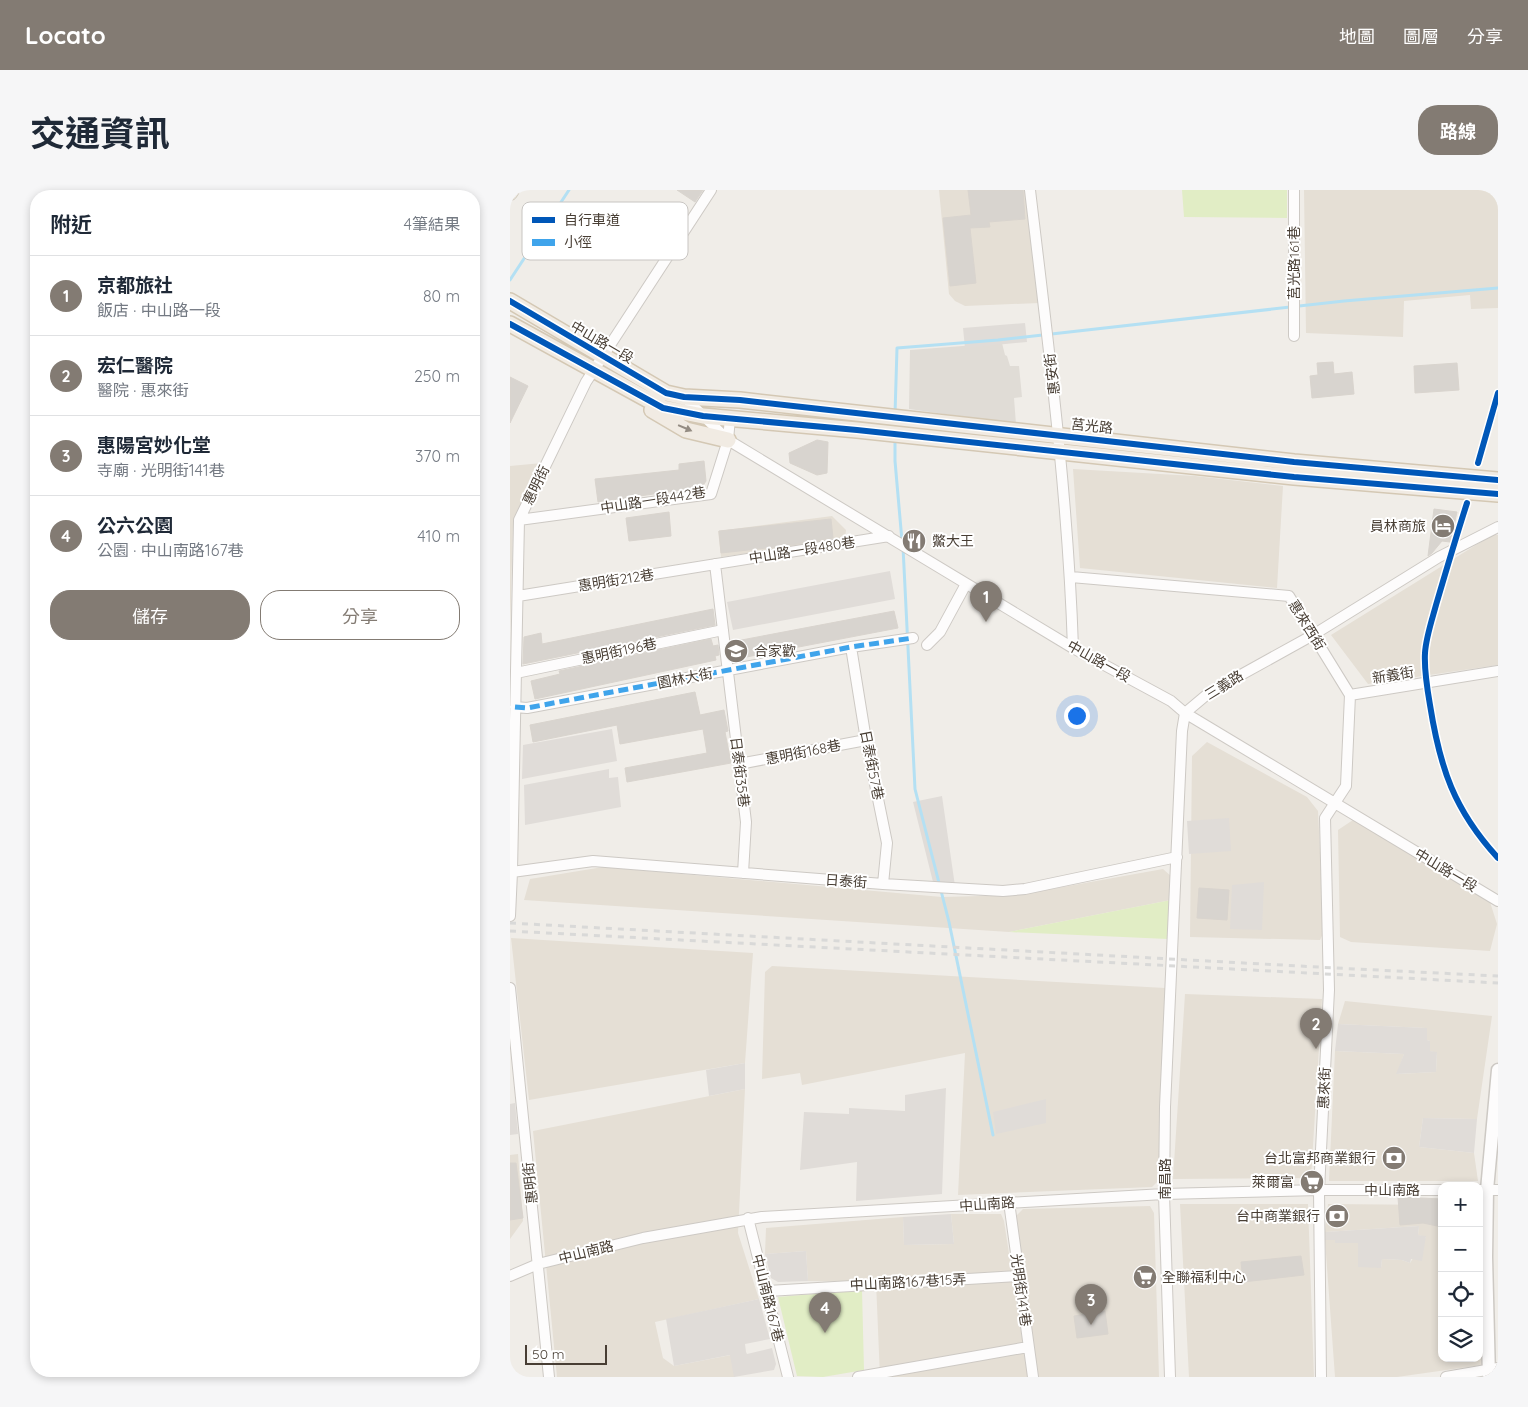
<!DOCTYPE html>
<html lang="zh-TW">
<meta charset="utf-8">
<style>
body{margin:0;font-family:Quicksand,"Noto Sans TC",sans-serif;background:#f6f6f7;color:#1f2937}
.controls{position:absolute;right:15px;bottom:15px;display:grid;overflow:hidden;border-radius:10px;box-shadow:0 2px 8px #0003}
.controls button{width:45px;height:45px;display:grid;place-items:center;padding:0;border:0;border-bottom:1px solid #e0e1e3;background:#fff;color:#1f2937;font:25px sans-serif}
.scale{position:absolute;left:15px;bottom:12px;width:82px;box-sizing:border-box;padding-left:5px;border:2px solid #483e34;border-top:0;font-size:14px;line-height:18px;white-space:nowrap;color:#483e34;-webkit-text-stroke:4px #fff;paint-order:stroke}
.you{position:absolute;left:566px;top:525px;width:18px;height:18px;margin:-12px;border:4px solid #fff;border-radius:50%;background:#1a73e8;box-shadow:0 0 0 8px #1a73e833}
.badge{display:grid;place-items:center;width:32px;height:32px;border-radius:50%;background:#837b73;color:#fff;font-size:16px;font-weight:700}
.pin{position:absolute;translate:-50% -41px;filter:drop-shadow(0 1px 2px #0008)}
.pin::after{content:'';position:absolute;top:26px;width:18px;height:15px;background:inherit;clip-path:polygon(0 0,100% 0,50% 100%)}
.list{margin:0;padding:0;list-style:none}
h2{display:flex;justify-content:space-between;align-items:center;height:65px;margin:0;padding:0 20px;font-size:21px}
h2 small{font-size:16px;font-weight:400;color:#747a83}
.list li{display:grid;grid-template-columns:32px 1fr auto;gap:15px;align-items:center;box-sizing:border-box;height:80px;padding:0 20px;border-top:1px solid #e0e1e3}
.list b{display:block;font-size:19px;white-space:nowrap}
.list p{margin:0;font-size:16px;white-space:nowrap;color:#747a83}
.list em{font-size:16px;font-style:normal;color:#747a83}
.actions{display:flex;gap:10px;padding:15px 20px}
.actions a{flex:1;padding:11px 0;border:1px solid #837b73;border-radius:20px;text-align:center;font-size:18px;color:#837b73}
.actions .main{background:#837b73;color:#fff}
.icon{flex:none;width:28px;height:28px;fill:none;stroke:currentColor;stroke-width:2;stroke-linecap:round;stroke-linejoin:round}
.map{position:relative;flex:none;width:988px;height:1187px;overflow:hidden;border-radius:20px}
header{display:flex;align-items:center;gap:30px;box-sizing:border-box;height:70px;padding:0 25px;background:#837b73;color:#fff}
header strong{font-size:24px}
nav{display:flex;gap:28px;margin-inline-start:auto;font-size:18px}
.intro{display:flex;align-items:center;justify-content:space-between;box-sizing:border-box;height:120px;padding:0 30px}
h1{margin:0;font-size:35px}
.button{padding:12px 22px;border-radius:20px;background:#837b73;color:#fff;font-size:18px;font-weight:700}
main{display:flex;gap:30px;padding:0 30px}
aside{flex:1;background:#fff;border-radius:20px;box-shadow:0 2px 8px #0003}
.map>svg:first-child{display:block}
.residential{fill:#e5dfd5}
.industrial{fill:#e0dcd6}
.green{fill:#e1edc5}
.parking{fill:#e0dcd8}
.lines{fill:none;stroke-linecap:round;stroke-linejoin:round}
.stream{stroke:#b4e0f3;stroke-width:3}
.building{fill:#d8d4cf;stroke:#d9d4ce}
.minor-casing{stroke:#cdc9c4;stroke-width:12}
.tertiary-casing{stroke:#cdc9c4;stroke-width:15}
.secondary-casing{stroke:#d2ccc0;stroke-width:16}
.primary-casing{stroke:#d4c8b4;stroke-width:18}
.minor{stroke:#fdfcfc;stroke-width:10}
.tertiary{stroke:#fdfcfc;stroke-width:12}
.secondary{stroke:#f7f4ee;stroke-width:14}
.primary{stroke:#f1ebe3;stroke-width:15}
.rail{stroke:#d9d9d8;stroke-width:3;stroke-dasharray:6 6;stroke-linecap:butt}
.quiet{stroke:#3fa4eb;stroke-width:5;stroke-dasharray:10 5;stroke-linecap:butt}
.cycleway-casing{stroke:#fff;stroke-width:9}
.cycleway{stroke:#0057b8;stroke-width:6}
.oneway{fill:#948c83}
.labels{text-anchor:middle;stroke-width:4;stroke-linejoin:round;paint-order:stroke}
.street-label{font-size:14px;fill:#483e34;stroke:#fff}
.poi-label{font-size:14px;fill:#483e34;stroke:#fff;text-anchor:end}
.key{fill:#fff;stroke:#c8c5c2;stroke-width:1}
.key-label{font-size:14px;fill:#483e34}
</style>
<header>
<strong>Locato</strong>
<nav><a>地圖</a><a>圖層</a><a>分享</a></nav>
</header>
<div class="intro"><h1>交通資訊</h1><a class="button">路線</a></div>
<main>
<aside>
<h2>附近<small>4筆結果</small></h2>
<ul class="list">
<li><span class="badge">1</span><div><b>京都旅社</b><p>飯店 · 中山路一段</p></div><em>80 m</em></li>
<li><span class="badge">2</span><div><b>宏仁醫院</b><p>醫院 · 惠來街</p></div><em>250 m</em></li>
<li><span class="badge">3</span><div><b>惠陽宮妙化堂</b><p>寺廟 · 光明街141巷</p></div><em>370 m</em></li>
<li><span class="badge">4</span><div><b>公六公園</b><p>公園 · 中山南路167巷</p></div><em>410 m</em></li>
</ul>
<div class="actions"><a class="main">儲存</a><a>分享</a></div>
</aside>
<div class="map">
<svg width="988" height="1187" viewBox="0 0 988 1187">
<rect width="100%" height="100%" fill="#f0ede8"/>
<!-- residential -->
<path class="residential" d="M429,0H518L529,113L455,116L445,111L439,104Z
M794,0H988V118L961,119L960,105L894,111L893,147L796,143Z
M32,273L3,336L0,440V276Z
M563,279L685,286L773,296L767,398L570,378Z
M322,326L336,340L335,349L211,367L208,341Z
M982,345H988V475L858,494L821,445Z
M697,552L797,607L808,621L814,742L810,750L680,747L682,566Z
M843,630L980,712L987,734L980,761L841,752L830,747L828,640Z
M93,677L432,707L508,705L653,679L662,687L661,710L499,742L14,710L20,689Z
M1,748L243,763L235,873L19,910Z
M262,776L655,798L651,988L642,997L448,1005L455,863L292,895L290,883L252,889L255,782Z
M675,804L812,809L801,988L663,989Z
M835,811L982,826L967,929L913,928L909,957L964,963L968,991H819L825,861L894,864L887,884L926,882L927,863L920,861V851L917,850L916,838L828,834Z
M235,899L228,1043L249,1109L145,1132L153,1168L164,1176L221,1165L225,1187H47L23,941Z
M8,964L13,1031L0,1049V965Z
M670,1014H798L804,1187H679Z
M818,1014L932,1015V1168H969V1076L972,1175L887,1187H825L815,1050H825V1053H848L871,1078L872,1069L892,1070L900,1073L916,1047L908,1045L909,1036L815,1042Z
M640,1016L644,1023L649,1187H528L506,1026L513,1019Z
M441,1024H491L494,1031L518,1187H370L366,1092L298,1091L296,1061L255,1064L256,1038L393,1027L394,1055L444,1054Z"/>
<!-- industrial -->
<path class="industrial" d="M492,153L495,165L497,166L500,176H509L512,207L504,208L506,234L399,219L400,160Z"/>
<!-- green -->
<path class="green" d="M672,0H777V28L674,27Z
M661,710L658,749L499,742Z
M352,1100L354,1180L313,1187L287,1186L268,1107Z"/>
<!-- parking -->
<path class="parking" d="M515,133L517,152L455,158L453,138Z
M380,381L385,409L223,440L217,412Z
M102,539L107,571L12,589L13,555Z
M99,579V588L108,587L111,617L15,635L14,595Z
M432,606L445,696H424L403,612Z
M719,628L721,661L679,664L677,631Z
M754,692L752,740L720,739L722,695Z
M828,834L917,838V850L920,851V861L927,862L926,882L886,884L894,864L825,861Z
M235,873V899L199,906L196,880Z
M436,898L432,1004L346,1011L347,972L290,980L294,922L339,924V918L395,921V905Z
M536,909V933L486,944L483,922Z
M5,913L8,944L0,945V914Z
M913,928L967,929L964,963L909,957Z
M441,1024L444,1054L394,1055L393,1027Z
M909,1036L908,1045L916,1046L912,1071L901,1069L900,1073L892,1070L872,1069L871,1078L848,1077V1053H825V1050H815V1042Z
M296,1061L298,1091L268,1092L261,1088L255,1064Z
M249,1109L260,1149L235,1154L236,1162L237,1164L262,1158L266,1174L264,1180L224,1187L220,1165L164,1176L156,1129Z"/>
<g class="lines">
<!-- stream -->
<path class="stream" d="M0,90L59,0
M385,224L387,158L488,150L834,111L988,98
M385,248V271L392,351
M393,357L405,599L439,732L483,945"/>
</g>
<!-- building -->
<path class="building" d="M167,0H193L185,12Z
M458,0H513L515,29L479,32L480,37L460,38L466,93L440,96L433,28L461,25Z
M823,172L824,184L842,182L844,204L802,208L800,186L808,185L807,173Z
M947,173L949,200L905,203L904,176Z
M0,187L18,196L0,233Z
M307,250L318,252L317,283L307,285L280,273L279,263Z
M194,271L196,291L192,297L88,312L85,289L169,280V274Z
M924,319L947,322L940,352L932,351L922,363L918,366Z
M159,322L161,346L119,351L116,328Z
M321,329L323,348L275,356L211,363L209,341Z
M203,419L205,435L13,474L14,447L31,443L32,454Z
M384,421L388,438L226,469L225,462H223L221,452Z
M201,449L203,456L208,455L209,465L205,466L206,470L25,509L21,491L50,484L49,481Z
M185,502L190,525L214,520L218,541L215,542L221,573L117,592L115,578L197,563L193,539L110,554L107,535L23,552L20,535Z
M689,698L719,700L717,730L687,728Z
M0,973H6L13,1028L0,1030Z
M888,1007L932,1009V1037L913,1033L890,1035Z
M791,1066L794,1085L733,1092L731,1072Z
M595,1121L598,1144L567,1148L564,1126Z"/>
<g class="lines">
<!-- minor casing -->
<g class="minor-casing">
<path id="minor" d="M520,0C538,153 558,304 563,458
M784,0V146
M174,207L218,250L563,458L661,511L675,523L988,711
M9,330L201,304L218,250L220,228
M205,374L236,632L233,683
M561,387L779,406L840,505L836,596L815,628L819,800L809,1000L811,1187
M8,406L379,346
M417,455L430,442L456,394
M341,457L356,550L377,653L373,694
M6,483L213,440
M840,505L988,481
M5,517L17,518L341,457L403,448
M229,574L356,550
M2,682L83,671L373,694L493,701L515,699L667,667
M0,726L2,682L9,330L76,192L201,0
M0,798L39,1187
M969,1000H988
M499,1012L523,1187
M238,1028L278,1187
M0,1086L28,1074L133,1048L252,1027L654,1004L809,1000H932
M258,1101L508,1086
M348,1187L518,1157
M660,1187L654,1004L655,917L672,541L675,523L700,502L803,445L929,367L988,337
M936,1187L988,1178"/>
</g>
<!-- tertiary casing -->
<g class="tertiary-casing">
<path id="tertiary" d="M979,1187L976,1067L977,1000L988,880"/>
</g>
<!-- secondary casing -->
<g class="secondary-casing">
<path id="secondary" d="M0,3L2,0"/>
</g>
<!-- primary casing -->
<g class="primary-casing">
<path id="primary" d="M0,111L156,203L174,207L230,210L784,272L988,290
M0,134L153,218L193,226L347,240L784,287L988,304
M142,220L176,240L218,250"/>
</g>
<!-- minor -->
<use href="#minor" class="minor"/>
<!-- tertiary -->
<use href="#tertiary" class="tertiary"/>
<!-- secondary -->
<use href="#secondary" class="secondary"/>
<!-- primary -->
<use href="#primary" class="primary"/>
<!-- rail -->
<path class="rail" d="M0,733L826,778L988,786
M0,741L988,793"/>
<!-- quiet -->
<path class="quiet" d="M5,517L17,518L341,457L403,448"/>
<!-- cycleway casing -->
<g class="cycleway-casing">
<path id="cycleway" d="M0,111L156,203L174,207L230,210L784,272L988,290
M0,134L153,218L193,226L347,240L784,287L988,304
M968,273L988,203
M957,313C946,347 936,381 926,415C922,430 916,447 915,463C914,480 917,498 920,515C930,578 944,620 988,668"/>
</g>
<!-- cycleway -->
<use href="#cycleway" class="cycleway"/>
</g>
<!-- one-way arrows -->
<defs><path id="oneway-solid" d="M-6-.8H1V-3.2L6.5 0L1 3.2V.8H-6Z" transform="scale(1.25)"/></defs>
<use class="oneway" href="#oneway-solid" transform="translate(175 238) rotate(23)"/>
<!-- icons -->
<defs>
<g id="hotel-disc" transform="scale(1.25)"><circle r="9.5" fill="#837b73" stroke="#fff"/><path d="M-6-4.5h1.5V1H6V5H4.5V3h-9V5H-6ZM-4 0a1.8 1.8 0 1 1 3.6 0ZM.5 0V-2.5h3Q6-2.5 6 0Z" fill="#fff"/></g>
<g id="restaurant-disc" transform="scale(1.25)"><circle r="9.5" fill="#837b73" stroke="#fff"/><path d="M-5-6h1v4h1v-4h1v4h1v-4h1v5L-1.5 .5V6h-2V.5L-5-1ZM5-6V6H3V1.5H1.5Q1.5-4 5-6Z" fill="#fff"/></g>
<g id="school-disc" transform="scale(1.25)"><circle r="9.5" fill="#837b73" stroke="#fff"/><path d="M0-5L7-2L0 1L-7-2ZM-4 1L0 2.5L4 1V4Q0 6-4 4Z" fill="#fff"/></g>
<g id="bank-disc" transform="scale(1.25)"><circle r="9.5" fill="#837b73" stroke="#fff"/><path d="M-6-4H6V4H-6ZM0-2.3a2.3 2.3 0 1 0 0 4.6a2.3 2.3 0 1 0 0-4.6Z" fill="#fff"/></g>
<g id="supermarket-disc" transform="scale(1.25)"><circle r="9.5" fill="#837b73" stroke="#fff"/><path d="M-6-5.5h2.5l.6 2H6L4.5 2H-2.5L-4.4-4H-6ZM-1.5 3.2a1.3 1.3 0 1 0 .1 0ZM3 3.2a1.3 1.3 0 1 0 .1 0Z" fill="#fff"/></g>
</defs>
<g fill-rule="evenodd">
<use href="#hotel-disc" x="933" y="336"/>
<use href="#restaurant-disc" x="404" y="351"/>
<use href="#school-disc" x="226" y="461"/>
<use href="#bank-disc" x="884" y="968"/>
<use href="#supermarket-disc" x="802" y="992"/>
<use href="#bank-disc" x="827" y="1026"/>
<use href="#supermarket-disc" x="635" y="1087"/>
</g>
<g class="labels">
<!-- street labels -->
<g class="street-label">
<text transform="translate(784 73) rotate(-90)" y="5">莒光路161巷</text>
<text transform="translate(92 152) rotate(30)" y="5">中山路一段</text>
<text transform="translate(542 184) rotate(-97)" y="5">惠安街</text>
<text transform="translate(582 236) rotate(6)" y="5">莒光路</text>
<text transform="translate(26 295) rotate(-64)" y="5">惠明街</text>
<text transform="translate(143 310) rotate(-9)" y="5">中山路一段442巷</text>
<text transform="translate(292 360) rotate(-9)" y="5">中山路一段480巷</text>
<text transform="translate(106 390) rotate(-9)" y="5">惠明街212巷</text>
<text transform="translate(797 435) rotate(58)" y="5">惠來西街</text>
<text transform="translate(109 461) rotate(-12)" y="5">惠明街196巷</text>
<text transform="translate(589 471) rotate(29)" y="5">中山路一段</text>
<text transform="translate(883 485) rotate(-9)" y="5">新義街</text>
<text transform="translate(175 488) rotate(-11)" y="5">園林大街</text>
<text transform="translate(714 495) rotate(-32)" y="5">三義路</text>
<text transform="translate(293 562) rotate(-11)" y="5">惠明街168巷</text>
<text transform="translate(362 575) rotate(79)" y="5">日泰街57巷</text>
<text transform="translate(230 582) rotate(83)" y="5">日泰街35巷</text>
<text transform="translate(936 680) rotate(31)" y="5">中山路一段</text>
<text transform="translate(336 691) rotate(4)" y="5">日泰街</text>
<text transform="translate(814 898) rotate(-87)" y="5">惠來街</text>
<text transform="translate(655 989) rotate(-90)" y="5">南昌路</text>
<text transform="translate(20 993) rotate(-96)" y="5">惠明街</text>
<text x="882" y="1005">中山南路</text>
<text transform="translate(477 1014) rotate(-4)" y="5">中山南路</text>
<text transform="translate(76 1062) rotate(-14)" y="5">中山南路</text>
<text transform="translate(398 1092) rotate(-3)" y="5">中山南路167巷15弄</text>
<text transform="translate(511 1100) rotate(82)" y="5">光明街141巷</text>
<text transform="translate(258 1108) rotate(76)" y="5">中山南路167巷</text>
</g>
<!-- poi labels -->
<g class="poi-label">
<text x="916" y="341">員林商旅</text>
<text x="422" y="356" text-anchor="start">鱉大王</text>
<text x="244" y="466" text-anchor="start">合家歡</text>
<text x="866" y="973">台北富邦商業銀行</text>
<text x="784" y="997">萊爾富</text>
<text x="810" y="1031">台中商業銀行</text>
<text x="652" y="1092" text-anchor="start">全聯福利中心</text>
</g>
</g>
<!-- legend -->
<rect x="12" y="12" width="166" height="58" rx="8" class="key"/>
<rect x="22" y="27" width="23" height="6" fill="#0057b8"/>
<rect x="22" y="49" width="23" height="7" fill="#3fa4eb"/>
<g class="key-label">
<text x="54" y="35">自行車道</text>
<text x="54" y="57">小徑</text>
</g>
</svg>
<div class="controls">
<button>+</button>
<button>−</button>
<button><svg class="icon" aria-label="locate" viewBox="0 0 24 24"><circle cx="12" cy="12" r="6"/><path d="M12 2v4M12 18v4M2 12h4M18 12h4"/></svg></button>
<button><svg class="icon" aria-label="layers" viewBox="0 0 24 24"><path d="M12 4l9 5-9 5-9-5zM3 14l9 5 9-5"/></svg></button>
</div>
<div class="scale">50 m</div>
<div class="you"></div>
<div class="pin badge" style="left:476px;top:432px">1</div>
<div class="pin badge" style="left:806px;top:859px">2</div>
<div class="pin badge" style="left:581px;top:1135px">3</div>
<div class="pin badge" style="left:315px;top:1143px">4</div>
</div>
</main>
